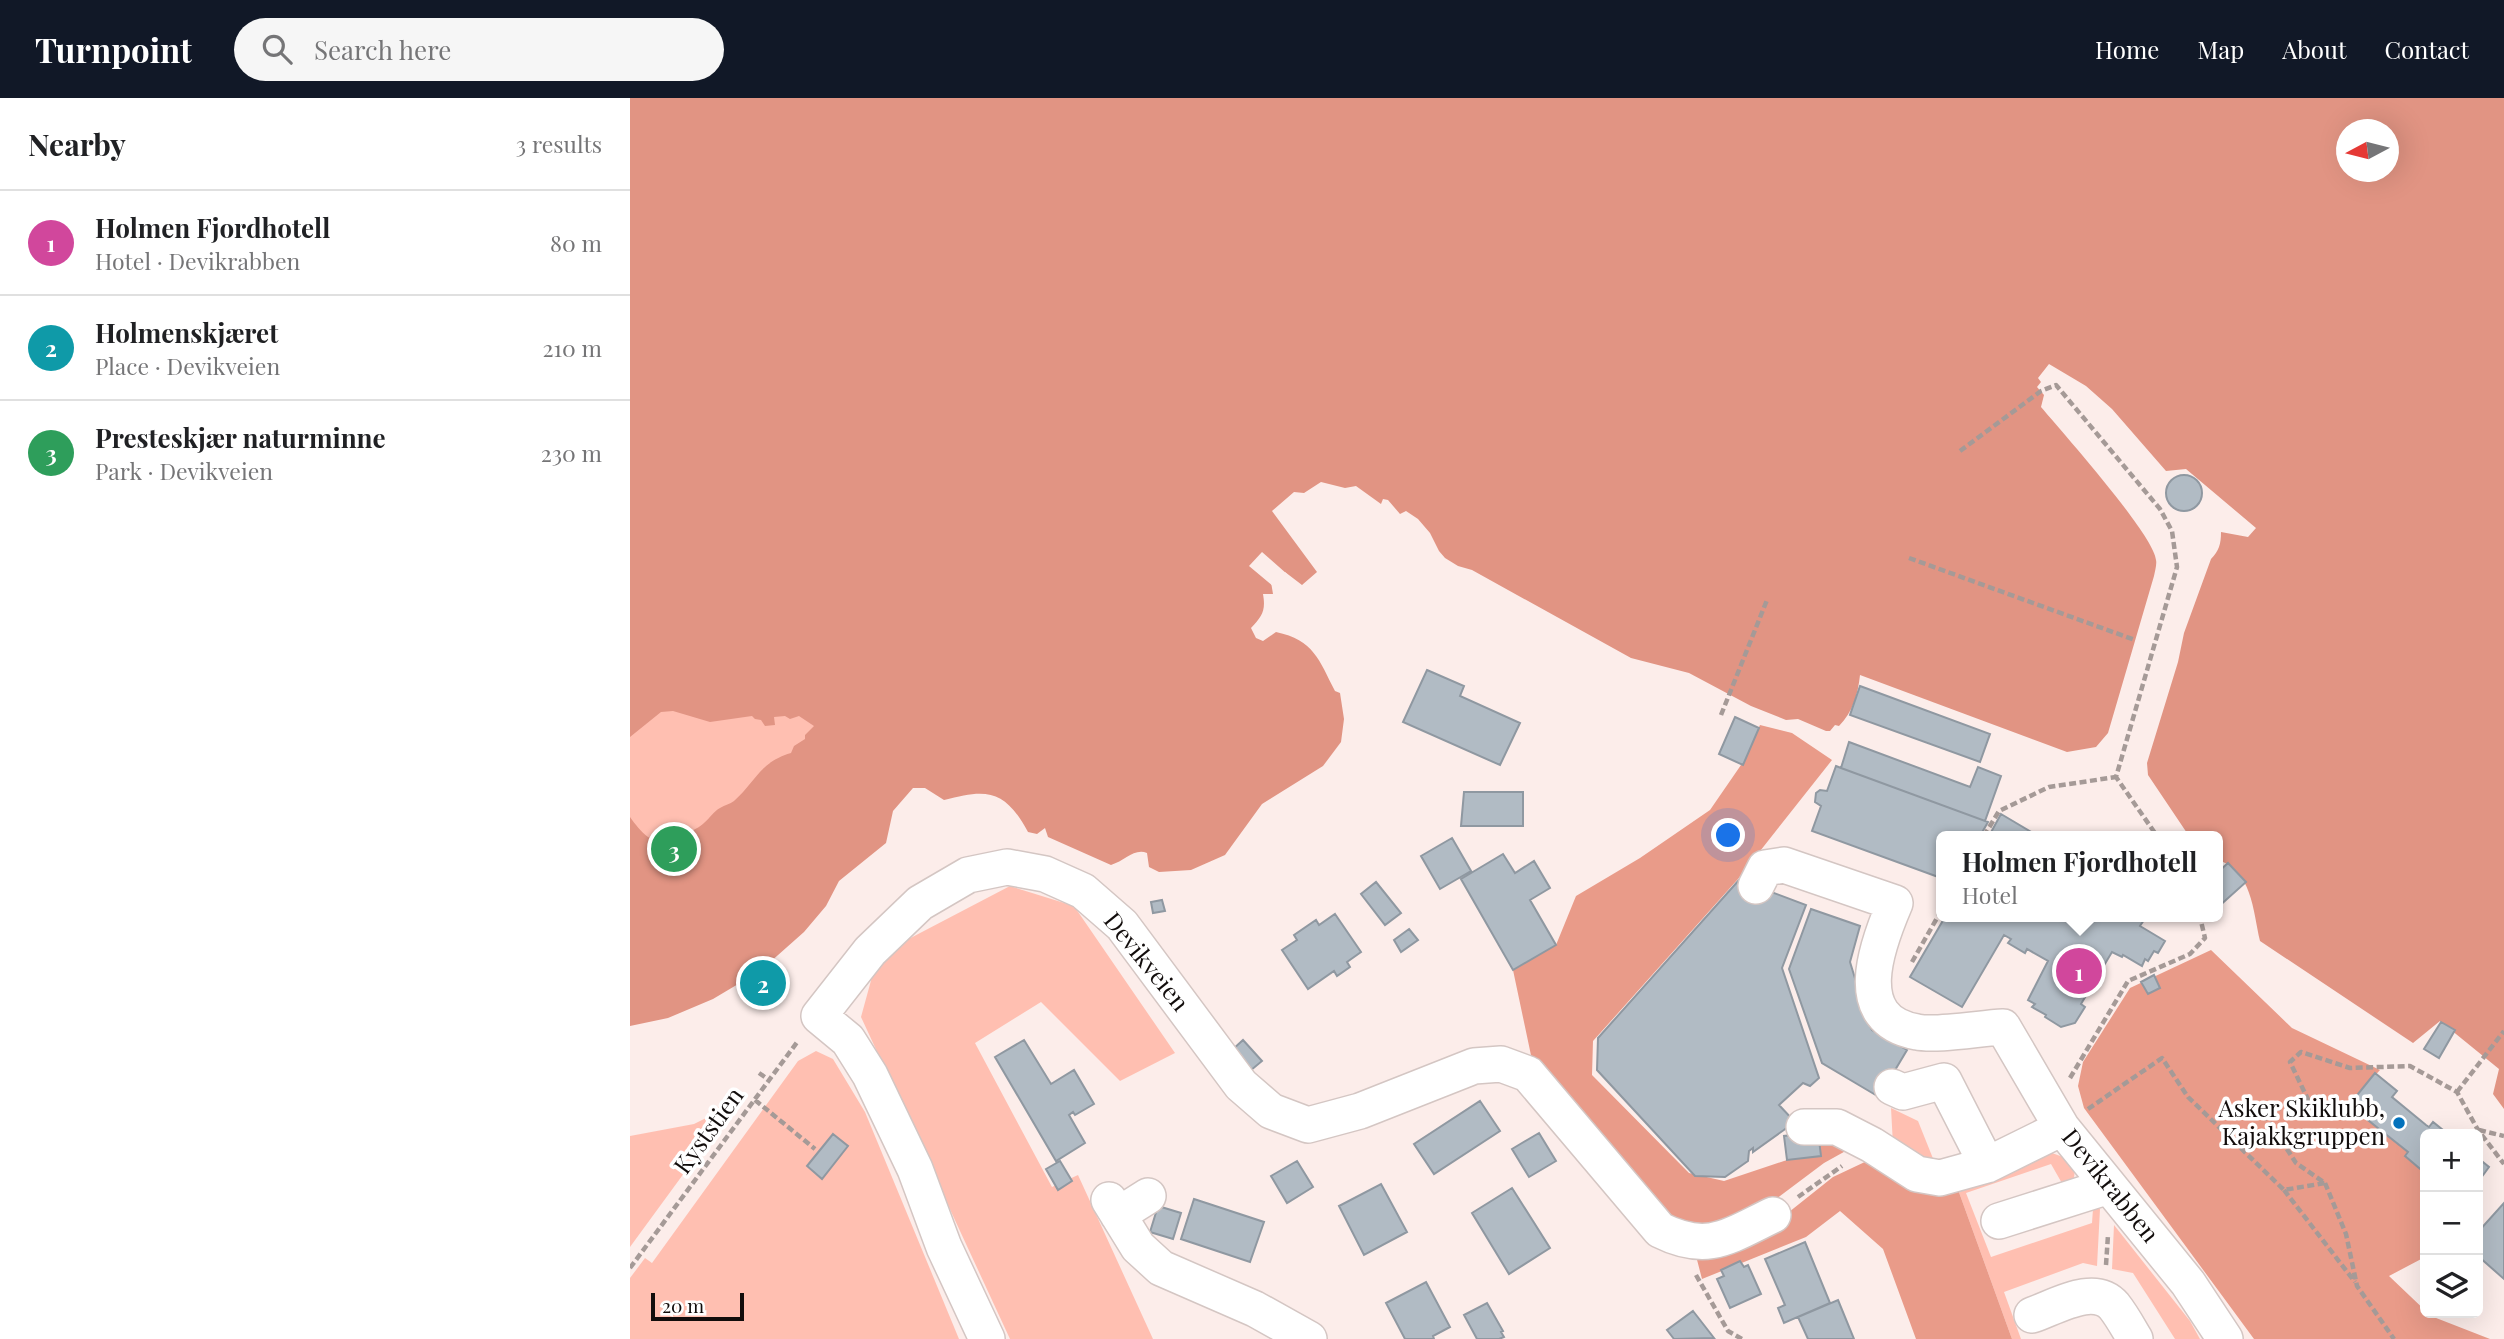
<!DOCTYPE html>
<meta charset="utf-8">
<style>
body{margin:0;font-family:"Playfair Display",serif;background:#f6f6f6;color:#202124}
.controls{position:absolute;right:21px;bottom:21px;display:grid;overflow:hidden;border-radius:10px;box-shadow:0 7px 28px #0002}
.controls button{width:63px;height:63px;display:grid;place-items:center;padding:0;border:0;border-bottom:2px solid #e0e0e0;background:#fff;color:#202124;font:35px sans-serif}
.compass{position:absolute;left:1706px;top:21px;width:63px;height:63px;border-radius:50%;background:#fff;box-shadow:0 7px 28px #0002;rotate:263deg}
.scale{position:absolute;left:21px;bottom:18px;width:93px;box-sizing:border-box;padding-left:7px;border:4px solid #120d0c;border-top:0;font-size:19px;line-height:24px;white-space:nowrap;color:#120d0c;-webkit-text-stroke:5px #fff;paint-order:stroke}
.you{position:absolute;left:1099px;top:738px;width:24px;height:24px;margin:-18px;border:5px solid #fff;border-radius:50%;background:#1a73e8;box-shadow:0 0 0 10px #1a73e833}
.badge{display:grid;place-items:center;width:46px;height:46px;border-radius:50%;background:#111827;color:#fff;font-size:23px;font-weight:700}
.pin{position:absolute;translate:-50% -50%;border:4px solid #fff;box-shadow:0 2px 7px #0006}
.popup{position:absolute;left:1306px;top:733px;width:287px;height:91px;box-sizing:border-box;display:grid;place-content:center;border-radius:10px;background:#fff;filter:drop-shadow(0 2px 5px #0005);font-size:23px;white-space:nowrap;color:#757577}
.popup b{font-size:26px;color:#202124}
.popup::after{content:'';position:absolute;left:50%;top:100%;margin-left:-14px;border:14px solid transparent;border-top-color:#fff}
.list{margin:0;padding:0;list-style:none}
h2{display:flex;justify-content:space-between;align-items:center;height:91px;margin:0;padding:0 28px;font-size:30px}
h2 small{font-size:23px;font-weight:400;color:#757577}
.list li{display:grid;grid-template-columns:46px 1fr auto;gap:21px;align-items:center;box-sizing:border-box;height:105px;padding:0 28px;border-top:2px solid #e0e0e0}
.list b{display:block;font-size:26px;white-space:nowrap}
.list p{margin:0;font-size:23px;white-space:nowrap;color:#757577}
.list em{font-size:23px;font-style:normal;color:#757577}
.icon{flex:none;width:38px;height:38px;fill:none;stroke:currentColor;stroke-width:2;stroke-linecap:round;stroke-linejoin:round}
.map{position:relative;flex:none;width:1874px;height:1241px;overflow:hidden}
header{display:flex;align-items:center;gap:42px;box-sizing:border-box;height:98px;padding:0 35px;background:#111827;color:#fff}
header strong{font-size:33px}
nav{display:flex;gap:38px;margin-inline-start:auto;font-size:24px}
.search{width:490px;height:63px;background:#f6f6f6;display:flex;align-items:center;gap:18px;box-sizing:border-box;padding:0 24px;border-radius:38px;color:#757577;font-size:26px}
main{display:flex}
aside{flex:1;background:#fff}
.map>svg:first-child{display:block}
.green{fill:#ffbfb1}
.forest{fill:#e99b89}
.water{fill:#e19483;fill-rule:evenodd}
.pier{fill:#fcedea}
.building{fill:#b1bbc4;stroke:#8f98a1;stroke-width:2}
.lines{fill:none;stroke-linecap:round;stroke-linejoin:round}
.minor-casing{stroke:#d4c6c3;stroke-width:38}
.path{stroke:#a59a97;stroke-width:4.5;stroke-dasharray:7 3.5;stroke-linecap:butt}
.minor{stroke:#fff;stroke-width:35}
.poi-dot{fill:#0372bc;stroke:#fff;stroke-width:2.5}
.labels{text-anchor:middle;stroke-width:7;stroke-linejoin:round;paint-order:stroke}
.street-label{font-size:24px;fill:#120d0c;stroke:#fff}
.poi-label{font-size:24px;fill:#120d0c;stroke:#fff;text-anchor:end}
</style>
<header>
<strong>Turnpoint</strong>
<div class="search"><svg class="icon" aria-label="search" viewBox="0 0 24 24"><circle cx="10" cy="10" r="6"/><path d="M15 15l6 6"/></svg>Search here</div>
<nav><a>Home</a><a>Map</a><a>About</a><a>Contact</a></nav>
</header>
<main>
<aside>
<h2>Nearby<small>3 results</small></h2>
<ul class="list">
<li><span class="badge" style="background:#d1479c">1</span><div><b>Holmen Fjordhotell</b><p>Hotel · Devikrabben</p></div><em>80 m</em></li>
<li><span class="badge" style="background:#0f9aa8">2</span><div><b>Holmenskjæret</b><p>Place · Devikveien</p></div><em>210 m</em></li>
<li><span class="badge" style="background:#2e9e5b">3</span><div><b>Presteskjær naturminne</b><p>Park · Devikveien</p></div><em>230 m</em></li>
</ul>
</aside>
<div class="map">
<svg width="1874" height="1241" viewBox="0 0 1874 1241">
<rect width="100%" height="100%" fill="#fcedea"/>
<!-- green -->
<path class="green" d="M36,609H154L262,645L60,767L0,734V626Z
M380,788L444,808L545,955L490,983L411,904L345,945L422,1089L448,1077L523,1241H380L231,919L248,857Z
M186,953L203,961L235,1014L329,1241H0V1180L15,1160L22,1165L168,963Z
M109,1000L0,1149V1038L64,1026L82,1017L92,1004Z
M1261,1010L1288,1023L1306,1068L1310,1072L1263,1047Z
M1422,1055L1433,1059L1445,1071L1444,1080L1433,1087L1421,1066L1336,1095L1361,1159L1462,1125L1463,1111H1470L1467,1168L1453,1165L1374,1194L1391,1241H1382L1326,1086Z
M1484,1127L1560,1223L1570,1241H1545L1503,1175L1482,1171Z"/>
<!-- forest -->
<path class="forest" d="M1130,627L1162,635L1202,662L1108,781L963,943L962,977L1059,1075L1094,1083L1157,1062L1189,1058L1187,1035L1221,1050L1194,1065L1134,1110L1080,1134L1029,1120L902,962L883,872L926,847L946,798L1010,760L1080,712L1111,667Z
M1581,852L1662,930L1750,972L1722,1002L1795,1069V1159L1759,1178L1801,1218L1860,1241H1624L1454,1010L1448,988L1453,964L1500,890Z
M1239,1062L1326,1086L1382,1241H1286L1253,1151L1210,1113L1176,1139L1072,1181L1065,1154L1135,1133L1203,1079Z"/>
<!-- water -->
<path class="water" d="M0,0H1874V1011L1863,996L1869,971L1810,923L1783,945L1630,843C1623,813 1622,771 1587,762V738H1559L1518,677L1517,665L1548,564L1554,535L1581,461C1589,453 1591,446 1591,434L1618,439L1626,430L1556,371L1536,373L1482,311L1456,288L1419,266L1408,280L1411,284L1407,289L1414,297L1411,309C1432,334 1524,437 1526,462C1527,466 1525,473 1524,478L1478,635L1466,649L1437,654L1230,577C1228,596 1223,614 1209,628L1205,627L1200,633H1196L1168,621L1156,622L1121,608L1059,575L1001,560L842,472L828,468L815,460L809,453L800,435L788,421L776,413L770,416L758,402L753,401L751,406L726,388L715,390L691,384L674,395L664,394L642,413L687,474L672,487L655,474L641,484L643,496H633C636,513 632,518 621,530L626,540L633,543L646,534C684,542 689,562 705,593L710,595L714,621L711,644L693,668L632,706L595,757L561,772L529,774L519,769L517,755C504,750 495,763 481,767L418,739L415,730L407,736L398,734C375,692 358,690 314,702L295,690H283L263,713L256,745L209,783L196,808L174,834L130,873L83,901L38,920L0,928V719C5,726 11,734 18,739C33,747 63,735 74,725C80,720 84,713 90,710C95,707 100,706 104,703C126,683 130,664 161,655L164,648L175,641V637L184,628L169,618L160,621L155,618L144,619L145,627L135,628L131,622L125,621L122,618L80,624L43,613L31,614L0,639ZM1716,32H1758V74H1716Z"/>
<!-- pier -->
<path class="pier" d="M632,454L657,476L645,485L644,489L619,468Z"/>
<!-- building -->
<path class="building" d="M1536 395a18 18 0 1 1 36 0a18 18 0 1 1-36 0Z
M797,572L834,588L830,598L890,625L870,667L773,624Z
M1230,588L1360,636L1350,664L1220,617Z
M1105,619L1129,630L1113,667L1089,656Z
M1219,644L1340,689L1348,669L1371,678L1355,723L1211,670Z
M1206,668L1211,670L1358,724L1350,738H1311V780L1182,733L1191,708L1185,704L1186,695L1190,692L1197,693Z
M834,694H893V728H831Z
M1371,716L1408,738H1359Z
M822,740L841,773L810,791L791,758Z
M873,756L885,775L904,763L920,790L900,802L926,847L883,872L831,781Z
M1598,765L1616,784L1587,810V775Z
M1109,782L1176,807L1152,870L1189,980L1180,988L1173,985L1149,1007L1165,1024L1123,1054V1050L1119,1053L1118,1063L1095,1079L1065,1078L967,972L968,940Z
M746,784L771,815L755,827L731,796Z
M532,802L535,813L523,815L521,804Z
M1181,811L1230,828L1220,864L1239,926L1242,932L1277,952L1249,999L1192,965L1159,871Z
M705,816L731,854L717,864L720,869L707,878L704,873L678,891L652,852L667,842L664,837L686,822L689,827Z
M1315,819H1516L1510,828L1535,843L1528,855L1524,853L1518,863L1515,861L1512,868L1493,857L1492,859L1482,854L1451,906L1455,909L1445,925L1431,929L1415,919L1416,917L1402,909L1405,906L1398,902L1418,863L1397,851L1395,855L1378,845L1381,841L1374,837L1332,909L1280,879Z
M779,831L788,842L771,854L764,842Z
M1524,877L1530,890L1518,896L1511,884Z
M1811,924L1825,932L1809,960L1794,951Z
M394,942L421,986L444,972L464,1006L445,1017L443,1014L439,1017L455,1045L426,1063L365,959Z
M613,942L632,963L620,973L601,953Z
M1745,975L1767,993L1762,999L1796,1027L1799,1029L1803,1024L1818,1036H1795V1075L1775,1058L1778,1054L1719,1007Z
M850,1003L870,1033L804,1076L784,1046Z
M1188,1034L1191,1058L1157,1062L1154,1038Z
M909,1035L926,1063L899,1079L882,1051Z
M203,1036L218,1048L192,1081L177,1068Z
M1848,1060L1859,1069L1848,1084Z
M430,1063L442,1083L428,1092L416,1071Z
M667,1063L683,1089L657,1105L641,1078Z
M751,1086L777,1134L734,1157L709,1108Z
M882,1090L920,1150L879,1176L842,1115Z
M564,1101L634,1124L620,1164L551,1141Z
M1874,1105V1181L1848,1158V1134Z
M528,1108L551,1115L543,1141L520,1134Z
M1175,1144L1200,1205L1154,1225L1148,1210L1155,1207L1135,1161Z
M1110,1163L1114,1169L1118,1167L1131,1196L1100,1210L1087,1181L1094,1178L1091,1172Z
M796,1184L820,1229L803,1238L804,1241H775L756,1205Z
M1208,1202L1224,1241H1178L1168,1219Z
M857,1205L873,1233L871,1234L874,1239L869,1241H847L834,1217Z
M1063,1213L1084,1240L1044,1241L1037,1232Z"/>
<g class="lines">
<!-- minor casing -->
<g class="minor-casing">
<path id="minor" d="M1126,788L1135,770L1154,767L1265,805C1247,847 1218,922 1287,934C1306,938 1351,930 1373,929L1432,1030L1558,1185L1595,1241
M1262,989L1273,994L1314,983L1357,1067
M1174,1029H1207L1242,1047L1287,1076L1310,1080L1357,1067L1432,1030
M479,1102L508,1149L531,1170L625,1211L679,1241
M488,1117L518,1098
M1369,1123L1479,1088
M1402,1217C1426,1209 1464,1185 1484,1208C1492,1218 1499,1231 1505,1241
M357,1241L314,1149L285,1071L240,977L218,942L189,918L240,853L290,805L338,777L377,769L415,776L453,793L492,827L611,987L641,1013L678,1027L730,1013L844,968L871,966L898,976L1030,1132C1078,1156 1099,1138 1143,1117"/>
</g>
<!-- path -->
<path class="path" d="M1330,353L1411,293L1426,287L1530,411L1542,433L1547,469L1486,679L1527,738
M1279,460L1505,542
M1091,617L1137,502
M1354,738L1369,713L1419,689L1486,679
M1282,864L1311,813
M129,975L139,982
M1440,980L1498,883L1560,856L1575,840L1570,819
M1827,994L1874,933
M125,1002L185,1051
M1458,1011L1532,960L1558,999L1654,1092L1695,1085L1666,1065L1634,1016L1640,1008L1687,1020L1660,964L1671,954L1720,970L1780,968L1827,994L1848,1032L1874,1066
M1849,1032L1874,1038
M1695,1085L1716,1136L1727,1188L1764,1241
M1654,1092L1725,1184
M1168,1099L1212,1068
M1476,1167L1478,1137
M0,1170L168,943
M1066,1177L1098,1233L1112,1241"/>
<!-- minor -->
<use href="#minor" class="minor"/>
</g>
<!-- markers -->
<circle class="poi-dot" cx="1769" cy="1025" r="7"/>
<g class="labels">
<!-- street labels -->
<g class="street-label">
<text transform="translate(516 864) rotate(51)" y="8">Devikveien</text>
<text transform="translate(79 1033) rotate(-54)" y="8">Kyststien</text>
<text transform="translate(1480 1088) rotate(51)" y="8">Devikrabben</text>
</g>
<!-- poi labels -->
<g class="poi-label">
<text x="1755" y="1019">Asker Skiklubb,<tspan x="1755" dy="28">Kajakkgruppen</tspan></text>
</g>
</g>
</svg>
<div class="controls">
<button>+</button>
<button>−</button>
<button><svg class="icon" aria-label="layers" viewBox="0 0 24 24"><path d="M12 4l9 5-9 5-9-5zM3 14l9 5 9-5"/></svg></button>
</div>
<svg class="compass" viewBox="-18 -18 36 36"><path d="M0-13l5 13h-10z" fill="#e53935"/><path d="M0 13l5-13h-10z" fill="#757577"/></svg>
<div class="scale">20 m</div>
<div class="you"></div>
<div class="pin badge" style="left:1449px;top:873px;background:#d1479c">1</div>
<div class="popup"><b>Holmen Fjordhotell</b>Hotel</div>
<div class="pin badge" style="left:133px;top:885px;background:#0f9aa8">2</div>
<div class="pin badge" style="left:44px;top:751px;background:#2e9e5b">3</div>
</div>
</main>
